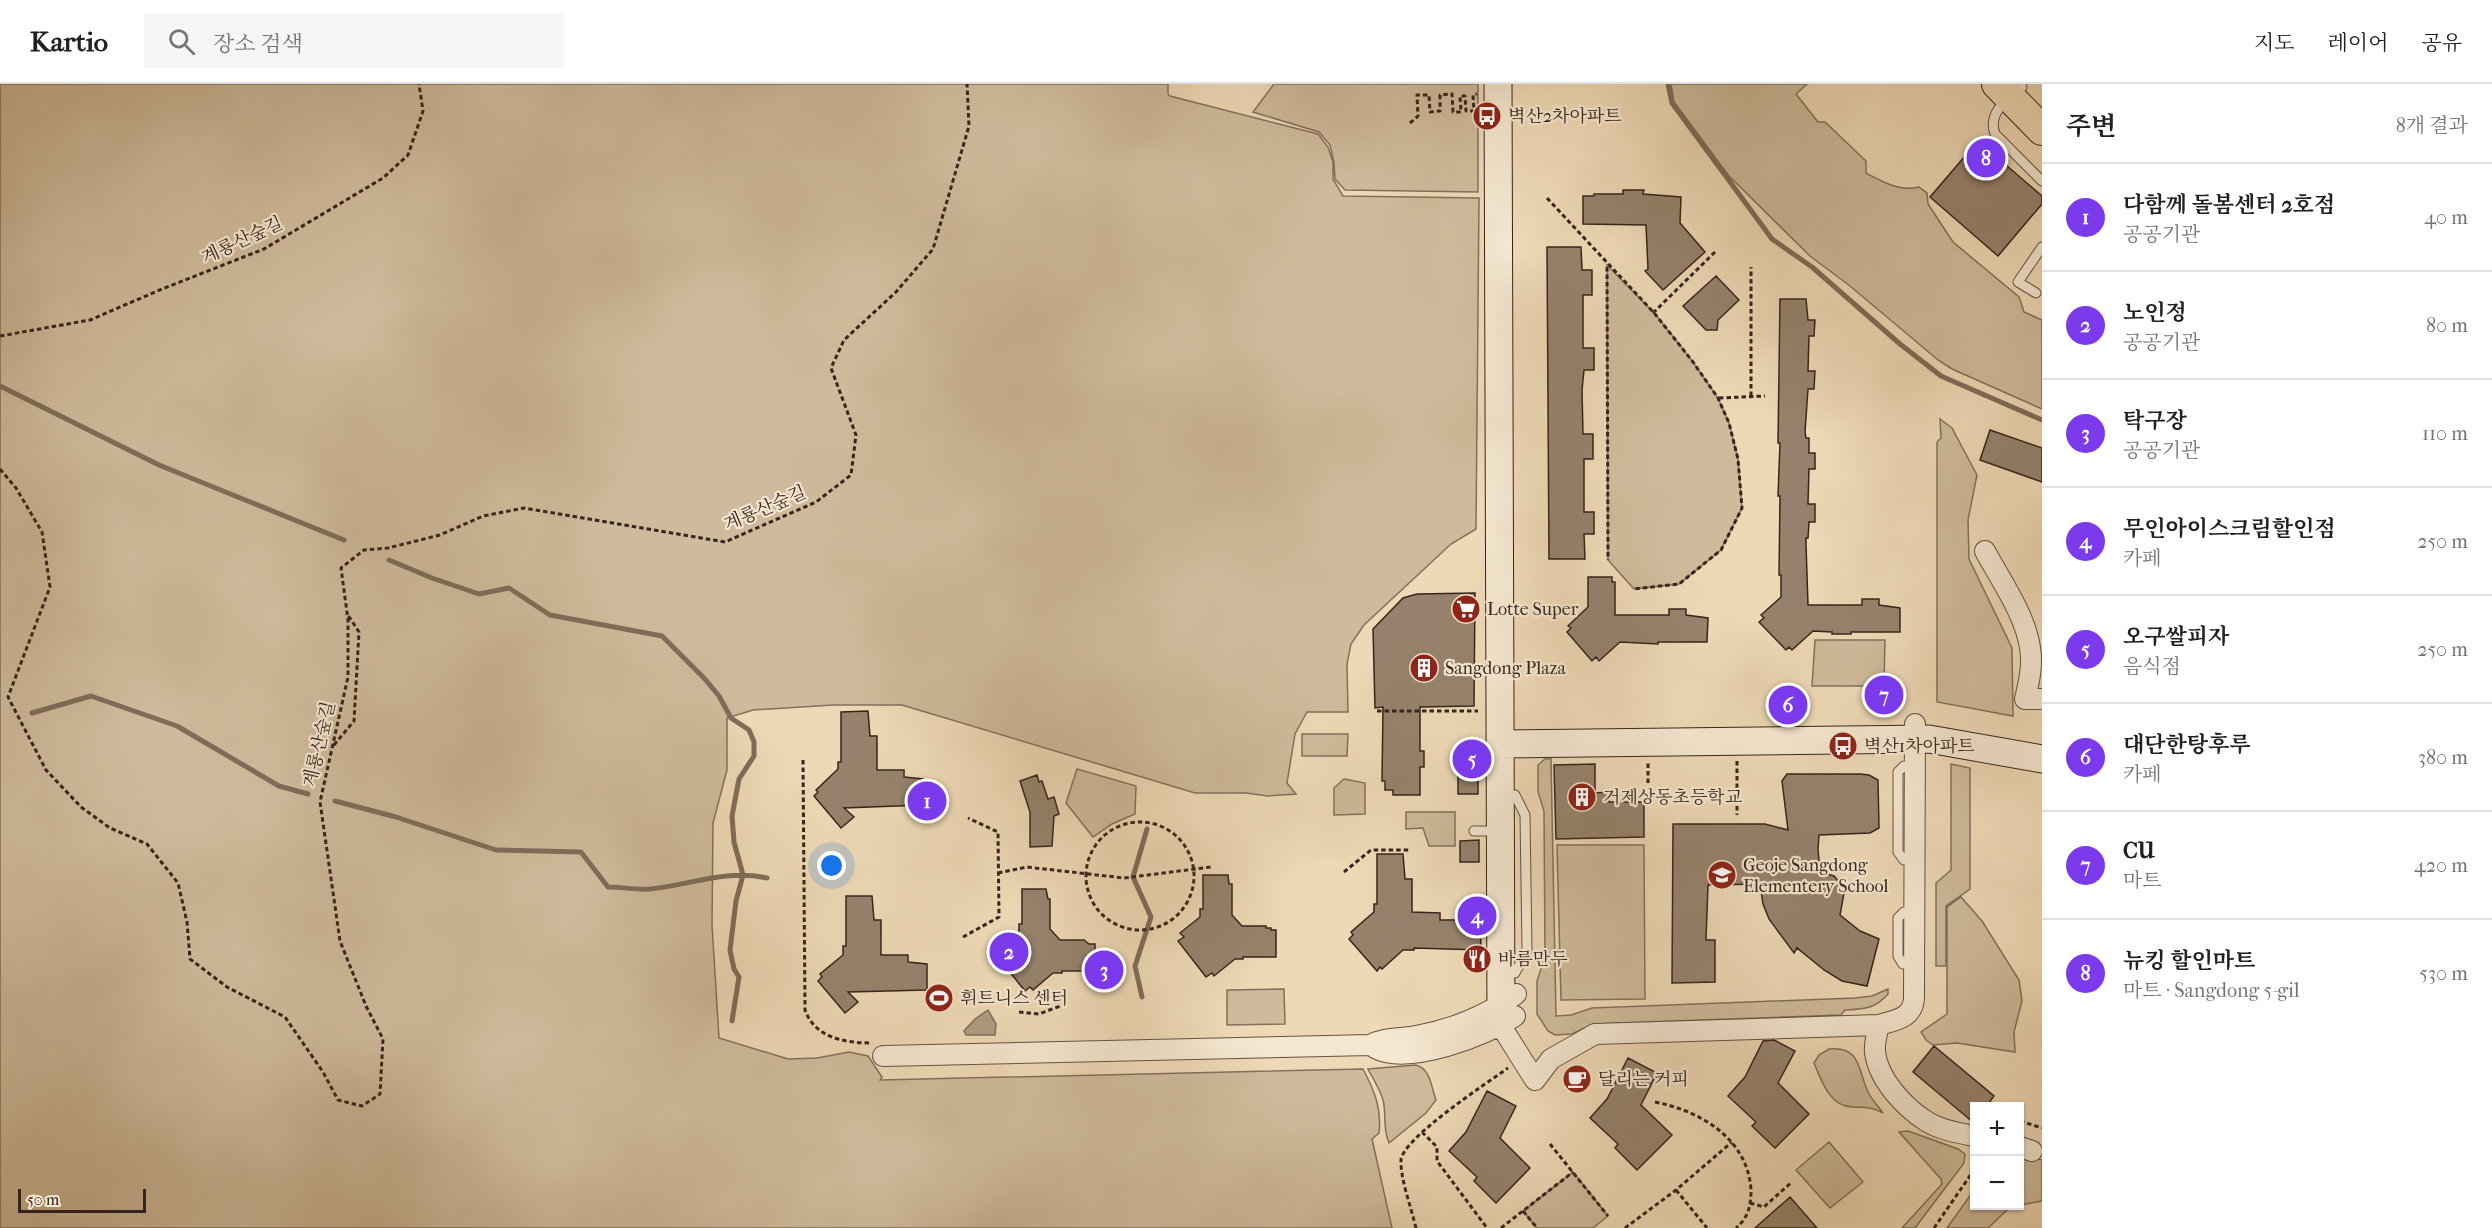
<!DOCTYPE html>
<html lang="ko">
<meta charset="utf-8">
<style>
body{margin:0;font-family:"IM FELL French Canon","Noto Serif KR",serif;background:#f6f6f6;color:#202124}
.controls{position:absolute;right:18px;bottom:18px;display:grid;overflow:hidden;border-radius:0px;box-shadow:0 2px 4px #0004}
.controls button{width:54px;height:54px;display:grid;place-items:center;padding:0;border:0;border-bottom:2px solid #e0e0e0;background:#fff;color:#202124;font:30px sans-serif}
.scale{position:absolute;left:18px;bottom:15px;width:128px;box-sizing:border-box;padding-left:6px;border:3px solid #36251d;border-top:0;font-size:16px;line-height:21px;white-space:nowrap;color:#36251d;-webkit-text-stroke:4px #f4e6cf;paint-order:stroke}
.you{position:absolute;left:832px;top:782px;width:21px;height:21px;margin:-15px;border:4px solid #fff;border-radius:50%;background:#1a73e8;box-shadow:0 0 0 9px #1a73e833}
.badge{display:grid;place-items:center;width:39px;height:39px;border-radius:50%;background:#7c3aed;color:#fff;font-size:20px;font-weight:700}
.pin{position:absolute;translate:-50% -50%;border:3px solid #fff;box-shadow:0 2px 6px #0006}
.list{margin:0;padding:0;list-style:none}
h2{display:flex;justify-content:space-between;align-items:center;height:78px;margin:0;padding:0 24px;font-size:26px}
h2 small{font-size:20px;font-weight:400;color:#757577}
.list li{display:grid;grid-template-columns:39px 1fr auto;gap:18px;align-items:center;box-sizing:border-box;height:108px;padding:0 24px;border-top:2px solid #e0e0e0}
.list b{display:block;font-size:22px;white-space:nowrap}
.list p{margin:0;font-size:20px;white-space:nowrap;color:#757577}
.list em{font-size:20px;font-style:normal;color:#757577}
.icon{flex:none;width:33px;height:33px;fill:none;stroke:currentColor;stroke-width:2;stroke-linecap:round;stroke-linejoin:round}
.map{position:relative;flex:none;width:2042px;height:1144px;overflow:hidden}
header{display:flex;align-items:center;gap:36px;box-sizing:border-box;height:84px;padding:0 30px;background:#fff;border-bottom:2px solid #e0e0e0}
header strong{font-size:28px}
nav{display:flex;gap:33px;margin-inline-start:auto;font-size:21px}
.search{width:420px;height:54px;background:#f6f6f6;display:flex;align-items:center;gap:15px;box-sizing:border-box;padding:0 21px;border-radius:0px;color:#757577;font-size:22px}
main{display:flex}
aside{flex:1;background:#fff}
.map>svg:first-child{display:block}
.green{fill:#cfba9b;stroke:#82705c;stroke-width:1.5}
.water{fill:#af9b81;stroke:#7f6c59;stroke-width:1.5}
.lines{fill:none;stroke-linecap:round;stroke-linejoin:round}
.stream{stroke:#7f6c59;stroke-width:5}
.building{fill:#96826c;stroke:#36251d;stroke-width:1.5}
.lane-casing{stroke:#645243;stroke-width:11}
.street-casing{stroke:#645243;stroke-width:22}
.secondary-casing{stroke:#36251d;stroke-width:29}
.primary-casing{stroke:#36251d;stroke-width:32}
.path{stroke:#36251d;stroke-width:3;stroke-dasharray:4.5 3;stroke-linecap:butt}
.lane{stroke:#f4e6cf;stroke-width:9}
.street{stroke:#f4e6cf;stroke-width:20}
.secondary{stroke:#f4e6cf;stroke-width:27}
.primary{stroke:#eed8b5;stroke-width:30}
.labels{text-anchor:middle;stroke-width:4.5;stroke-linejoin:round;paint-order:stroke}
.poi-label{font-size:18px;fill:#36251d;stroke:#f4e6cf;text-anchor:start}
.street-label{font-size:18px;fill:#36251d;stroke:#f4e6cf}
</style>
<header>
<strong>Kartio</strong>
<div class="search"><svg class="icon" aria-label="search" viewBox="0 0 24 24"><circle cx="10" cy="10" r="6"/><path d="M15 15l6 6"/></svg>장소 검색</div>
<nav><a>지도</a><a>레이어</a><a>공유</a></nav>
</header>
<main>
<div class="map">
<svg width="2042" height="1144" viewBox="0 0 2042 1144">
<rect width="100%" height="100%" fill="#eed8b5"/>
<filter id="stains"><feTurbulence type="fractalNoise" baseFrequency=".00333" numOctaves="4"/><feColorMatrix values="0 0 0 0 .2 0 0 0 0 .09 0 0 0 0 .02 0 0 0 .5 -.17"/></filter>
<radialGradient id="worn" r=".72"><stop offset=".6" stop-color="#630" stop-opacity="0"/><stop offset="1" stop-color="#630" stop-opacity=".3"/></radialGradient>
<!-- green -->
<path class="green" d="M0,0H1168V10L1170,12L1318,50L1328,63L1333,78V95L1343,112L1479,114L1476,445L1451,460L1364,541L1351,560L1347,580L1348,628H1307L1295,650L1287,699L1296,710L1268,712L1246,709H1195L902,621H833L753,626L727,634V686L713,739L712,841L719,954L788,975L817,974L849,968L868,972L882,993L880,996L1363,985C1374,1006 1382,1024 1379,1049L1372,1055L1392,1144H0Z
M1274,0H1478V108L1345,106L1335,95L1334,78L1330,61L1319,48L1253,28Z
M1671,0H1807L1796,10L1818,38H1825L1866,77V89C1883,98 1900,108 1919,103L1927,109L1928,120L1953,158L2019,213L2024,228L2042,236V325L1952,285L1938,276L1850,202L1810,172L1729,92L1674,18Z
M1607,181L1655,230L1693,278L1718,314L1729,339L1738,375L1742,424L1721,466L1679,500L1634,505L1608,476Z
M1940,335L1952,344L1977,391L1968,436L1969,475L2012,564L2013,632L1937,618V358L1941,354Z
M1815,556H1885L1884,602H1812Z
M1302,650H1348L1347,672H1302Z
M1545,675H1551L1556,932L1571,931L1592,924L1855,914L1872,912L1888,905V910C1875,925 1864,925 1845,926L1841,931L1593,940L1572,950L1555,951L1548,947L1537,930V897L1545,873L1544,727L1538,708V681Z
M1951,680L1970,684V805L1946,822V882H1936V799L1951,786Z
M1077,685L1136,702L1135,730L1112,740L1093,753L1066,719Z
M1344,695L1365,699V730L1334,731V704Z
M1406,728H1455V762H1429L1423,744L1406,745Z
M1557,761H1644L1645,915L1561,916Z
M1961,813L1982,837L2019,896L2022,917L2014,948L2015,968L1957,959L1933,961L1926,956L1921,948L1947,930V823Z
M1284,905L1285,940L1227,941V906Z
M1829,965C1862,961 1858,989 1869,1010C1873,1017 1879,1023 1883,1029C1872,1023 1864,1023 1852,1023C1830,1023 1821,996 1814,979L1819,971Z
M1416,981C1431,985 1431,1003 1436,1016L1426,1029L1389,1059C1382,1043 1387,1032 1383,1016C1380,1005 1373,995 1368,985Z
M1908,1047L1958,1065L1965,1070L1964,1079L1915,1144H1902L1942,1100L1941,1095L1899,1048Z
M1829,1058L1863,1098L1830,1124L1796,1086Z
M2027,1072L2042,1076V1117L2020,1121V1073Z
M1573,1088L1608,1132L1593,1144H1537L1523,1127Z
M1974,1106V1122H2018L2007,1126L1988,1144H1947Z"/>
<!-- water -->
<path class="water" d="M988,926L996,940L995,951H966L964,947L975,935Z"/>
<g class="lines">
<!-- stream -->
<path class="stream" d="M1668,0L1672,19L1772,155L1812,183L1900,260L1941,292L2042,336
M0,302L159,381L344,456
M389,476L432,494L479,510L509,504L550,531L662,552L704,594L719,612L731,634L749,646L754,658V672L739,695L732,732L734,758L743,791L736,817L730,866L734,885L739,893L732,937
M32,629L91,612L177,642L279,702L308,710
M335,717L396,733L496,766L581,768L608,803C622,803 637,806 650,805C689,801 727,785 767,794
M1142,913L1135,882L1151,833L1133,793L1147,745"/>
</g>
<!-- building -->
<path class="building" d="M1978,57L2042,112V120L1998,172L1930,113Z
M1623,106H1644L1643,110L1681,113L1680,139L1705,168L1663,206L1645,187L1648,185L1646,141L1583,140V112H1594V110H1623Z
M1547,163H1581L1582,186H1592V211H1583V264H1594V286H1584L1582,306L1583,350H1593V375H1584V428H1594V450H1584L1585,475H1549Z
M1716,192L1739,216L1718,236L1717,246H1706L1683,222Z
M1780,215H1806L1808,236H1815L1814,252H1809L1808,287H1815L1814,305H1808L1805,348L1806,354H1809V369H1815V385H1809L1808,420H1815V438H1809L1808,454H1806V460L1808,521H1862V515H1879V521L1900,524V548H1851V550H1832V548L1813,547L1792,566L1789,563L1786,566L1759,538L1764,534L1761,531L1781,513V491H1779L1780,412H1778L1780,359H1778Z
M1990,346L2042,364V398L1980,376Z
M1588,493H1612V498H1615V531H1669V525H1686V531L1708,534L1707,558H1658V560L1620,558L1599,577L1596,573L1592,577L1567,548L1571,544L1568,542L1588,523Z
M1475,509L1474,622L1420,623V667H1424V683H1420V711H1393V706H1385V697H1382L1383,623L1375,624L1373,545L1403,514L1417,510Z
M868,627L870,652H877V686H904V693L923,695V721L844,724L854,733L841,744L814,712L818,708L816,706L838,685V678H841V628Z
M1458,672H1478V710H1458Z
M1595,680V709L1609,708V718H1644V753L1556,755L1554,681Z
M1787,690H1860L1869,691L1878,696L1879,744L1870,749L1819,751L1818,765L1820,788L1834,792L1842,801L1844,809L1840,831L1860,847L1879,855L1867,902L1842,897L1824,886L1797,864L1794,869L1769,835L1763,820L1760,800L1708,801L1706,856H1715V898L1672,899L1673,740H1765L1788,746L1782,697Z
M1037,691L1039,698L1042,697L1048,715L1054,713L1059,730L1054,732L1052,762L1030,763V728L1020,697Z
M1479,756V778H1460V757Z
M1377,770H1403L1405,795H1412V828L1440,829V836H1480L1481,866L1414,864V866H1403L1382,885L1380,883L1377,887L1349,855L1353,851L1351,848L1374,828V820H1377Z
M1203,791H1228L1229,800H1232V831L1242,842H1266V844H1271V846H1276V873H1243V875H1235L1214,892L1212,889L1206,893L1178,857L1184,853L1180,849L1200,833V825H1203Z
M1022,805H1046L1048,815H1050V845L1060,856H1084L1089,860H1095V887H1062V889H1053L1033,906L1030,903L1025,907L994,868L1019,847V840H1022Z
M846,812H872L874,836H881V871H908V878L927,880V906L848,908L858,918L845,929L818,897L822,893L820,890L843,871V862H846Z
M1774,956L1795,967L1778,999L1809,1030L1775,1064L1752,1042L1756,1038L1728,1012L1745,993L1763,957Z
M1934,962L1994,1012L1986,1023H1974V1039L1913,988Z
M1628,974L1657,989L1641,1021L1672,1051L1637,1086L1615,1064L1618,1060L1590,1034L1607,1015Z
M1487,1007L1516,1022L1500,1054L1530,1084L1496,1119L1474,1097L1477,1093L1449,1067L1466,1048Z
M1790,1113L1817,1144H1755Z"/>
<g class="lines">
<!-- lane casing -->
<g class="lane-casing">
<path id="lane" d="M2022,3C2007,15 1987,29 1995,50L2042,97
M2036,209L2018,198L2042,163
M1515,711L1525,731L1527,866L1515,889
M1474,747H1497
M1904,776L1898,768V688L1904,682
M1903,880L1898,872V834L1904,828"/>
</g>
<!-- street casing -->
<g class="street-casing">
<path id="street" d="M1985,467C2000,495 2026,532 2030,564C2033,581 2029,598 2025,615H2042
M1879,941C1877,950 1874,959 1875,968C1878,995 1904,1023 1926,1037C1940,1046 1959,1049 1974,1052
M1501,942L1535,996L1551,975L1595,950L1879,941C1895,936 1912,935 1914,915L1915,640
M1375,964C1408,982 1486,952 1515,932
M883,972L1370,961C1385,953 1400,955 1416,952C1451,946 1488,931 1516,910
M2020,1063L2032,1067"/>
</g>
<!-- secondary casing -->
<g class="secondary-casing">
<path id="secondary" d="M1498,0L1501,942
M1500,660L1929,655L2042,675"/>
</g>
<!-- primary casing -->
<g class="primary-casing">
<path id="primary" d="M1997,0L2042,46"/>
</g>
<!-- path -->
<path class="path" d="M1410,39L1418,32L1417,11H1429L1430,28L1440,27V11L1452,10L1453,28H1461L1460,12H1465L1466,27H1474L1473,11L1477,10
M1547,114L1655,230L1693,278L1718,314L1729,339L1738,375L1742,424L1721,466L1679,500L1634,505
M1607,183L1608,476
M1653,229L1716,167
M0,252L90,236L162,205L264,165L383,94L408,71L423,27L419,0
M1751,312V183
M1719,314L1765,312
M0,385L16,404L42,448L50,503L8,613L46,686L81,723L110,744L147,760L178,799L187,838L190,875L227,903L285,933L323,988L338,1016L362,1022L380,1010L383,955L366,922L340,857L320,718L348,593V536L341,484L364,466L388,464L440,451L483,432L524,424L725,458L816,418L851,391L856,351L831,284L844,256L896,208L933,165L969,42L967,0
M1377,627H1478
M334,661L354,637L359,548L348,531
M803,676L805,926C815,954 845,959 872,959
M1737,677V731
M1648,699V678
M1086 792a54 54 0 1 1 108 0a54 54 0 1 1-108 0Z
M1344,788L1371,766H1410
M998,789L1027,783L1124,794L1211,783
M963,853L999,833L998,748L968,734
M1019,928L1039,930L1063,921
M1655,1018C1701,1027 1748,1055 1751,1106C1751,1122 1748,1134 1736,1144
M2020,1037L2042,1044
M1422,1048L1437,1063V1077L1487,1144
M1550,1060L1608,1132
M1676,1106L1707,1144
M1750,1119L1764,1123L1792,1098
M1523,1127L1537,1144
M1416,1144C1412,1126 1400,1094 1401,1076C1403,1054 1487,999 1508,984
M1501,1144L1573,1088
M1625,1144L1676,1106L1732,1058
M1934,1144L1974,1086"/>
<!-- lane -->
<use href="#lane" class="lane"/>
<!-- street -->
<use href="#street" class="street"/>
<!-- secondary -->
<use href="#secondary" class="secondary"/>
<!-- primary -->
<use href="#primary" class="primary"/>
</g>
<!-- icons -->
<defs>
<g id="bus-disc" transform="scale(1.5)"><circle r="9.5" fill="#8f2418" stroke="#f4e6cf"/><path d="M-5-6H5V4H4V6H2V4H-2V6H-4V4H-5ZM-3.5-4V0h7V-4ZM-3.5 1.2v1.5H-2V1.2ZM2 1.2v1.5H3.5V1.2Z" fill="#fff"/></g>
<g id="supermarket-disc" transform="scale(1.5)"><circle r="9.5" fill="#8f2418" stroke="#f4e6cf"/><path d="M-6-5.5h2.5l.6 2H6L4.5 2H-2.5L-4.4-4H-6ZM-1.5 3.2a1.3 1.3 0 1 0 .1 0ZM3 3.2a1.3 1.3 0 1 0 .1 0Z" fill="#fff"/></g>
<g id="building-disc" transform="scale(1.5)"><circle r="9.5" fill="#8f2418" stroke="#f4e6cf"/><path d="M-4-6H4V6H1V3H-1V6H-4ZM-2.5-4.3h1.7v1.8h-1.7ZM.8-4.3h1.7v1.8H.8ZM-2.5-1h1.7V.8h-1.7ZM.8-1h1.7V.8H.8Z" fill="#fff"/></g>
<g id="school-disc" transform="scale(1.5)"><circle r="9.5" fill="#8f2418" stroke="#f4e6cf"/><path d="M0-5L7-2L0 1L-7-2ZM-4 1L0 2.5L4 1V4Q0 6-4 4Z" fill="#fff"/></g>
<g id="restaurant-disc" transform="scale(1.5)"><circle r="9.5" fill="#8f2418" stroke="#f4e6cf"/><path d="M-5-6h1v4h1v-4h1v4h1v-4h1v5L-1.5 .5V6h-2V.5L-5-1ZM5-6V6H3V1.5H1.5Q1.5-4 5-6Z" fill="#fff"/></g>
<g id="stadium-disc" transform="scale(1.5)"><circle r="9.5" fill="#8f2418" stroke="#f4e6cf"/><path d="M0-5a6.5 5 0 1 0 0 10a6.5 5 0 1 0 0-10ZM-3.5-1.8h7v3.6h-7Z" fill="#fff"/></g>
<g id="cafe-disc" transform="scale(1.5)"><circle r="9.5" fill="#8f2418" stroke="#f4e6cf"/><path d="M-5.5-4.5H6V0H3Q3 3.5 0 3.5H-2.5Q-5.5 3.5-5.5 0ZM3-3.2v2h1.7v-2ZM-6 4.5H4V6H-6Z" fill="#fff"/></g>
</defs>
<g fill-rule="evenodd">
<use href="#bus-disc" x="1487" y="32"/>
<use href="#supermarket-disc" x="1466" y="525"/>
<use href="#building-disc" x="1424" y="584"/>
<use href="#bus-disc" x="1843" y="662"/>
<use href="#building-disc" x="1582" y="713"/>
<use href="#school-disc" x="1722" y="791"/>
<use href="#restaurant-disc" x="1477" y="875"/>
<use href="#stadium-disc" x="939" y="914"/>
<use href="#cafe-disc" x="1577" y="995"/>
</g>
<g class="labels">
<!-- poi labels -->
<g class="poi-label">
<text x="1508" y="38">벽산2차아파트</text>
<text x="1487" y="531">Lotte Super</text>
<text x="1445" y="590">Sangdong Plaza</text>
<text x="1864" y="668">벽산1차아파트</text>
<text x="1603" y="719">거제상동초등학교</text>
<text x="1743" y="787">Geoje Sangdong<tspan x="1743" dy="21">Elementery School</tspan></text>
<text x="1498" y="881">바름만두</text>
<text x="960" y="920">휘트니스 센터</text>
<text x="1598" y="1001">달리는 커피</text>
</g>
<!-- street labels -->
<g class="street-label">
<text transform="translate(242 156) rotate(-25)" y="6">계룡산숲길</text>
<text transform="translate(765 424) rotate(-23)" y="6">계룡산숲길</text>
<text transform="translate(319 660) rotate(-77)" y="6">계룡산숲길</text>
</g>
</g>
<rect width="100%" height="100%" filter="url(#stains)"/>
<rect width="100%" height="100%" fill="url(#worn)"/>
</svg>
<div class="controls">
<button>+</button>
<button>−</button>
</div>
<div class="scale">50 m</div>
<div class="you"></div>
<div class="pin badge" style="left:927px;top:717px">1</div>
<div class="pin badge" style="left:1009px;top:868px">2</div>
<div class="pin badge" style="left:1104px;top:886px">3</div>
<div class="pin badge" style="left:1477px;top:832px">4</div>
<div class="pin badge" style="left:1472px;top:675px">5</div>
<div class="pin badge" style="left:1788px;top:621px">6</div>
<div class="pin badge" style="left:1884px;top:611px">7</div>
<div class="pin badge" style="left:1986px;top:74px">8</div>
</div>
<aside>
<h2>주변<small>8개 결과</small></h2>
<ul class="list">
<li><span class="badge">1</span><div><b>다함께 돌봄센터 2호점</b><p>공공기관</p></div><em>40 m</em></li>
<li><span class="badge">2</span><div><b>노인정</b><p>공공기관</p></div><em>80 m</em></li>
<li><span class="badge">3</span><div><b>탁구장</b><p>공공기관</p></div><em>110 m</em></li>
<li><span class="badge">4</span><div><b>무인아이스크림할인점</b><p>카페</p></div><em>250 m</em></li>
<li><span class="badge">5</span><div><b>오구쌀피자</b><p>음식점</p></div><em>250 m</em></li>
<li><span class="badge">6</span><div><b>대단한탕후루</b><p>카페</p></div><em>380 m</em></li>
<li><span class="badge">7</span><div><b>CU</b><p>마트</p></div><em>420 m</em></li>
<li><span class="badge">8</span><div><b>뉴킹 할인마트</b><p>마트 · Sangdong 5-gil</p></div><em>530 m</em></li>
</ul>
</aside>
</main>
